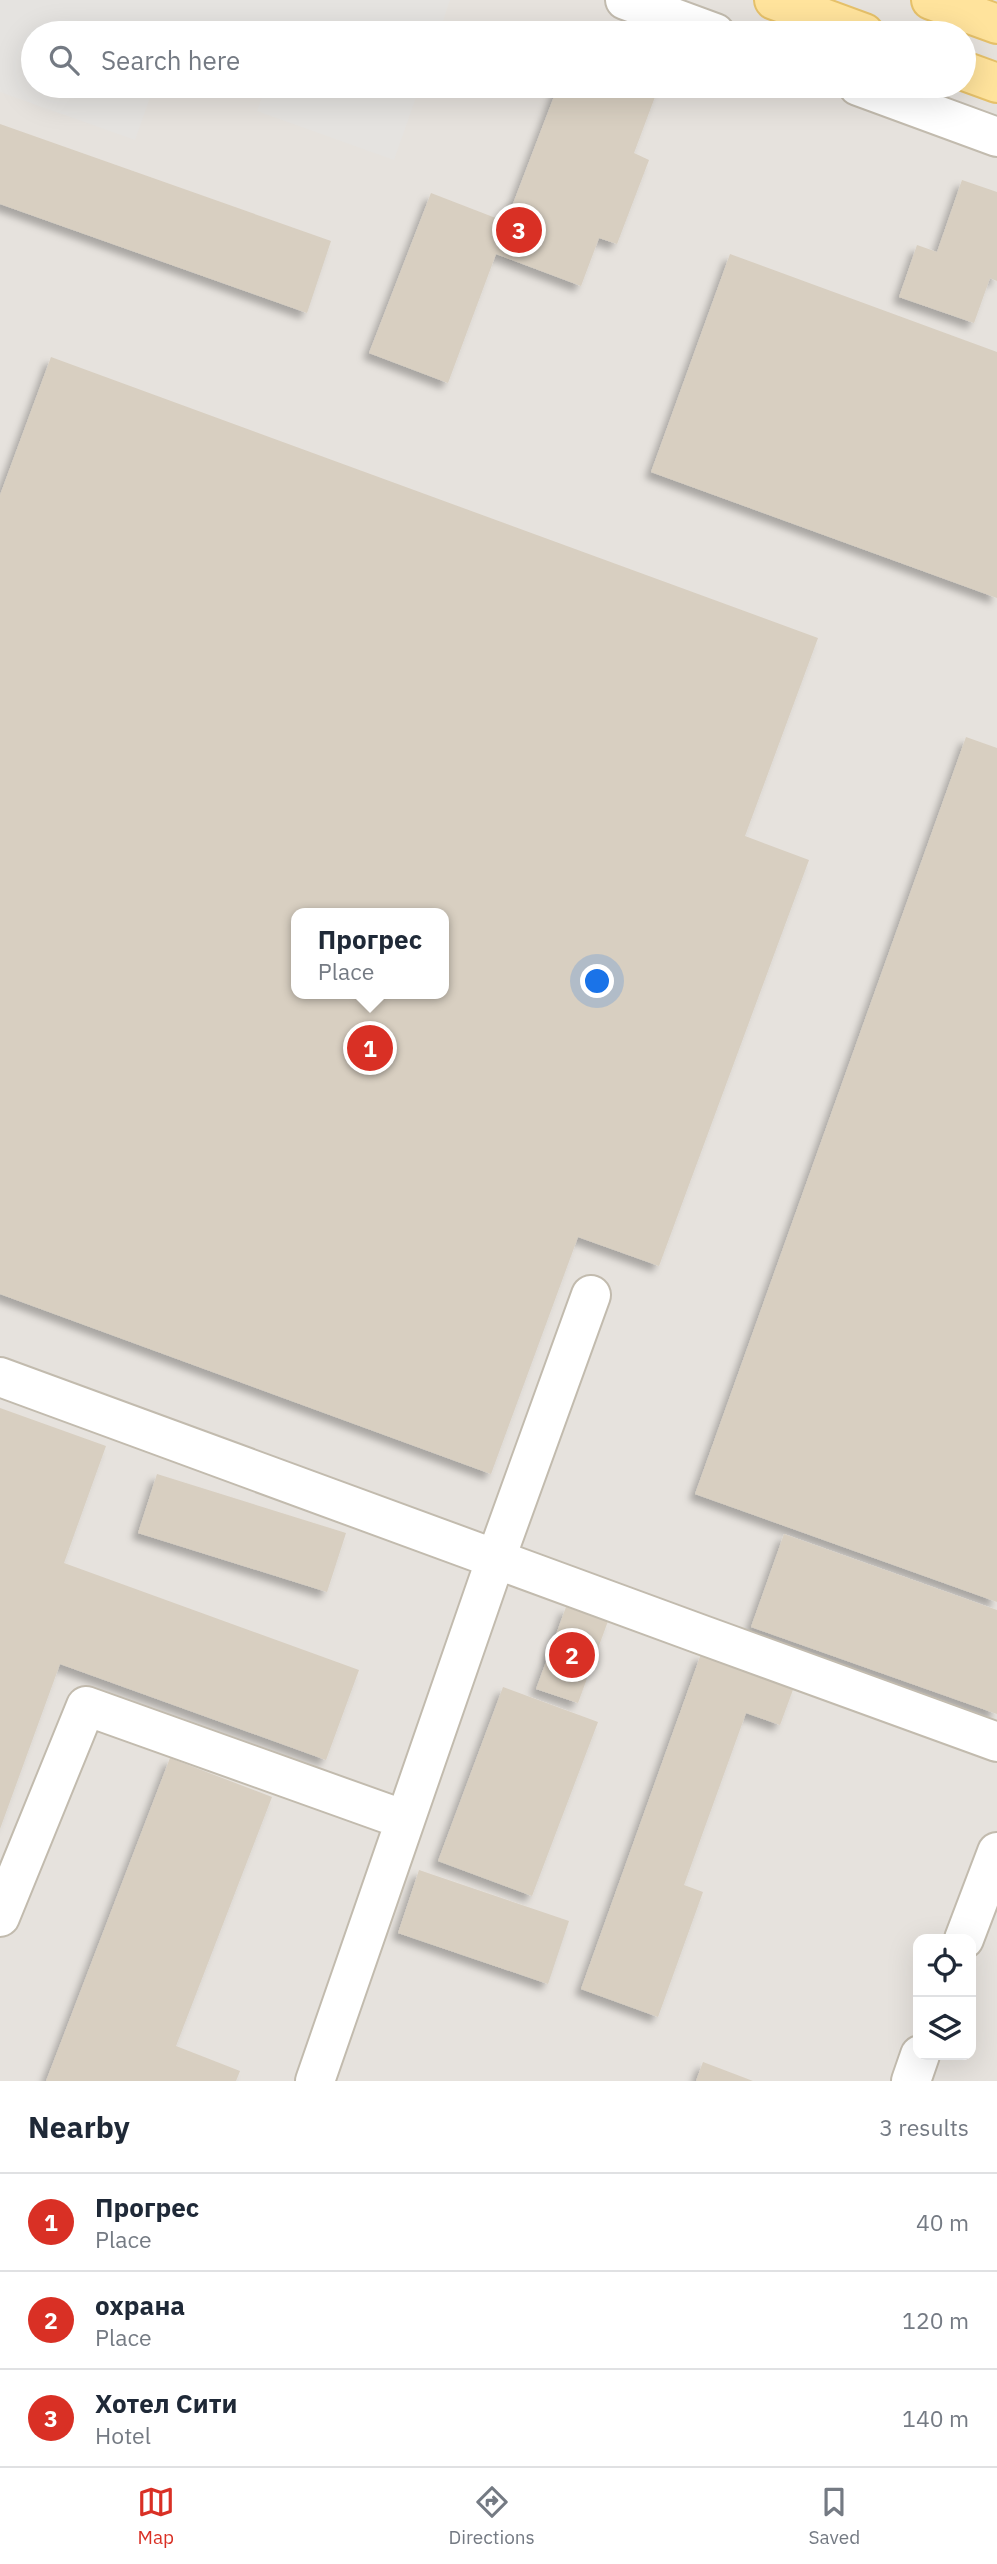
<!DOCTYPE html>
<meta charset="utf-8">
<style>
body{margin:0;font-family:"IBM Plex Sans",sans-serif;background:#f2f2f3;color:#1f2937}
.controls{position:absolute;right:21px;bottom:21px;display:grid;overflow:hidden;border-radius:14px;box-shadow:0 7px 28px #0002}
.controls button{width:63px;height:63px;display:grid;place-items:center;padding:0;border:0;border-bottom:2px solid #e0e1e3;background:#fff;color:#1f2937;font:35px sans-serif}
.you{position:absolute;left:598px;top:982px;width:24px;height:24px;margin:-18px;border:5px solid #fff;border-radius:50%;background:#1a73e8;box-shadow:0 0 0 10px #1a73e833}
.badge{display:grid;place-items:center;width:46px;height:46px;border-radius:50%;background:#d93025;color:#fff;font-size:23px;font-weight:700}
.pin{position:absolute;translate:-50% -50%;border:4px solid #fff;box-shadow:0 2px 7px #0006}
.popup{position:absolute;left:291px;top:908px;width:158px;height:91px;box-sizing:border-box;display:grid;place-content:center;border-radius:14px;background:#fff;filter:drop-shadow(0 2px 5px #0005);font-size:23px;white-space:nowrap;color:#747a83}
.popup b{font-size:26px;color:#1f2937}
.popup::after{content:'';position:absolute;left:50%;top:100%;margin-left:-14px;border:14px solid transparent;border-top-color:#fff}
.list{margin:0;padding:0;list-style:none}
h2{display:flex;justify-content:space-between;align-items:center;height:91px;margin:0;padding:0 28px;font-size:30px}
h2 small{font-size:23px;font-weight:400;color:#747a83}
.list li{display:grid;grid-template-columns:46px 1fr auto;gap:21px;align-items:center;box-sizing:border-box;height:98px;padding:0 28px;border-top:2px solid #e0e1e3}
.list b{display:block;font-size:26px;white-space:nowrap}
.list p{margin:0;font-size:23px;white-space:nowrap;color:#747a83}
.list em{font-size:23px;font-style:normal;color:#747a83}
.icon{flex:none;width:38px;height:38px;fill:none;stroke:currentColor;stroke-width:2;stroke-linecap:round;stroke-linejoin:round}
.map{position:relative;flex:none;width:997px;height:2081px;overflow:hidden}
.search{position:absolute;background:#fff;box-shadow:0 7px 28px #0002;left:21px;right:21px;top:21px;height:77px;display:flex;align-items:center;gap:18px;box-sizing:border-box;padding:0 24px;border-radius:38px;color:#747a83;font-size:26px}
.sheet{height:385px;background:#fff}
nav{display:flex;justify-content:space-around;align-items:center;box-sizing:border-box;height:98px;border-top:2px solid #e0e1e3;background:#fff;font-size:19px;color:#747a83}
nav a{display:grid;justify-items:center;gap:4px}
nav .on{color:#d93025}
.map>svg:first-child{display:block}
.industrial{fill:#e6e2dd;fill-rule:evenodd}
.parking{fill:#e5e3e0}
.building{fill:#d8cfc1;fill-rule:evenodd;filter:url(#shadow)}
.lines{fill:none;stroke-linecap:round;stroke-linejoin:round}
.minor-casing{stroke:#c2bbae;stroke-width:42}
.major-casing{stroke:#e6c16a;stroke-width:42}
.minor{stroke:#fff;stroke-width:38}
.major{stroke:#ffe39c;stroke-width:38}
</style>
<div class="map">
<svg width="997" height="2081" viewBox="0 0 997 2081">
<defs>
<filter id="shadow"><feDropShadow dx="-6" dy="6" stdDeviation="3.5" flood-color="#0004"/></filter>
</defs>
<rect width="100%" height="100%" fill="#f6f3ec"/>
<!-- industrial -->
<path class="industrial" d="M0,0H997V2081H0ZM33,33H964V86H33ZM296,913H444V994H296ZM918,1939H971V2055H918Z"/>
<!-- parking -->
<path class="parking" d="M0,0H450L439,33H33V86H154L135,140L0,92Z
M266,86H420L394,160L257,111Z"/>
<!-- building -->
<path class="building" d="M558,86H659L634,153L649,160L617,244L599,238L581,286L496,254L448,383L369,353L431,193L506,222Z
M0,124L331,241L307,313L0,204Z
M962,180L997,192V281L990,278L974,323L899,297L917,245L937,252Z
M730,254L997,352V598L651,472Z
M51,357L818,638L745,836L809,860L659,1266L578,1237L491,1474L0,1294V495ZM296,913H444V994H296Z
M966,737L997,748V1602L695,1494Z
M0,1408L106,1446L64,1563L359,1670L326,1760L60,1664L0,1829Z
M157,1474L346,1533L327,1592L138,1533Z
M784,1534L997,1610V1714L751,1627Z
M566,1607L608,1621L578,1703L536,1689Z
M701,1654L794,1687L780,1725L746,1713L684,1885L703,1892L658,2017L581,1989Z
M503,1687L598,1722L532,1896L438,1861Z
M170,1758L272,1797L176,2046L240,2071L236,2081H46Z
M419,1870L569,1921L548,1984L398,1933Z
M703,2062L753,2081H696Z"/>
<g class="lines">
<!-- minor casing -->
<g class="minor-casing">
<path id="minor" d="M625,0L715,33
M858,86L997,137
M0,1377C332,1498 664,1622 997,1742
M0,1917L86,1706L405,1820
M964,1939L997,1852
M315,2081L496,1558L591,1295
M911,2081L920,2055"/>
</g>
<!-- major casing -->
<g class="major-casing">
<path id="major" d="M774,0L864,33
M931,0L997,24
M964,71L997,83"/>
</g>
<!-- minor -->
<use href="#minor" class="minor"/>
<!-- major -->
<use href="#major" class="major"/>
</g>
</svg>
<div class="controls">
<button><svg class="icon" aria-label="locate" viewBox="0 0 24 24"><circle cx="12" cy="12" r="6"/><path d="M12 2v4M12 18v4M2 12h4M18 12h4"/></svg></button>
<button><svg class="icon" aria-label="layers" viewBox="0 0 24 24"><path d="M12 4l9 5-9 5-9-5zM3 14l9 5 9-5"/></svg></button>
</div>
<div class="you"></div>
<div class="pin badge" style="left:370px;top:1048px">1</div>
<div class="popup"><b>Прогрес</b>Place</div>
<div class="pin badge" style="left:572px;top:1655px">2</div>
<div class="pin badge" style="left:519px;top:230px">3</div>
<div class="search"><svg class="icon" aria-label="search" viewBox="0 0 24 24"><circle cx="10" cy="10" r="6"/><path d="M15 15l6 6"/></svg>Search here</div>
</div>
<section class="sheet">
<h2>Nearby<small>3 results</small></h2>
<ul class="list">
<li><span class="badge">1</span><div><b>Прогрес</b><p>Place</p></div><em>40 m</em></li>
<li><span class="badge">2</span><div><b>охрана</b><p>Place</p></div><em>120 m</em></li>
<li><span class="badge">3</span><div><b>Хотел Сити</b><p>Hotel</p></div><em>140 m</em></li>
</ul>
</section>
<nav>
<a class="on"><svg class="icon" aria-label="map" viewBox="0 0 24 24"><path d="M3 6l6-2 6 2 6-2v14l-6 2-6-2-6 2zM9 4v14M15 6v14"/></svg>Map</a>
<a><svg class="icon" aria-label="directions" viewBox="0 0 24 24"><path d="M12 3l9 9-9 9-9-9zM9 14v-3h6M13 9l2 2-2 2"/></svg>Directions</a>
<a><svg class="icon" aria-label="saved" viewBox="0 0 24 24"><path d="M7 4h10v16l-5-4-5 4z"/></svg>Saved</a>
</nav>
